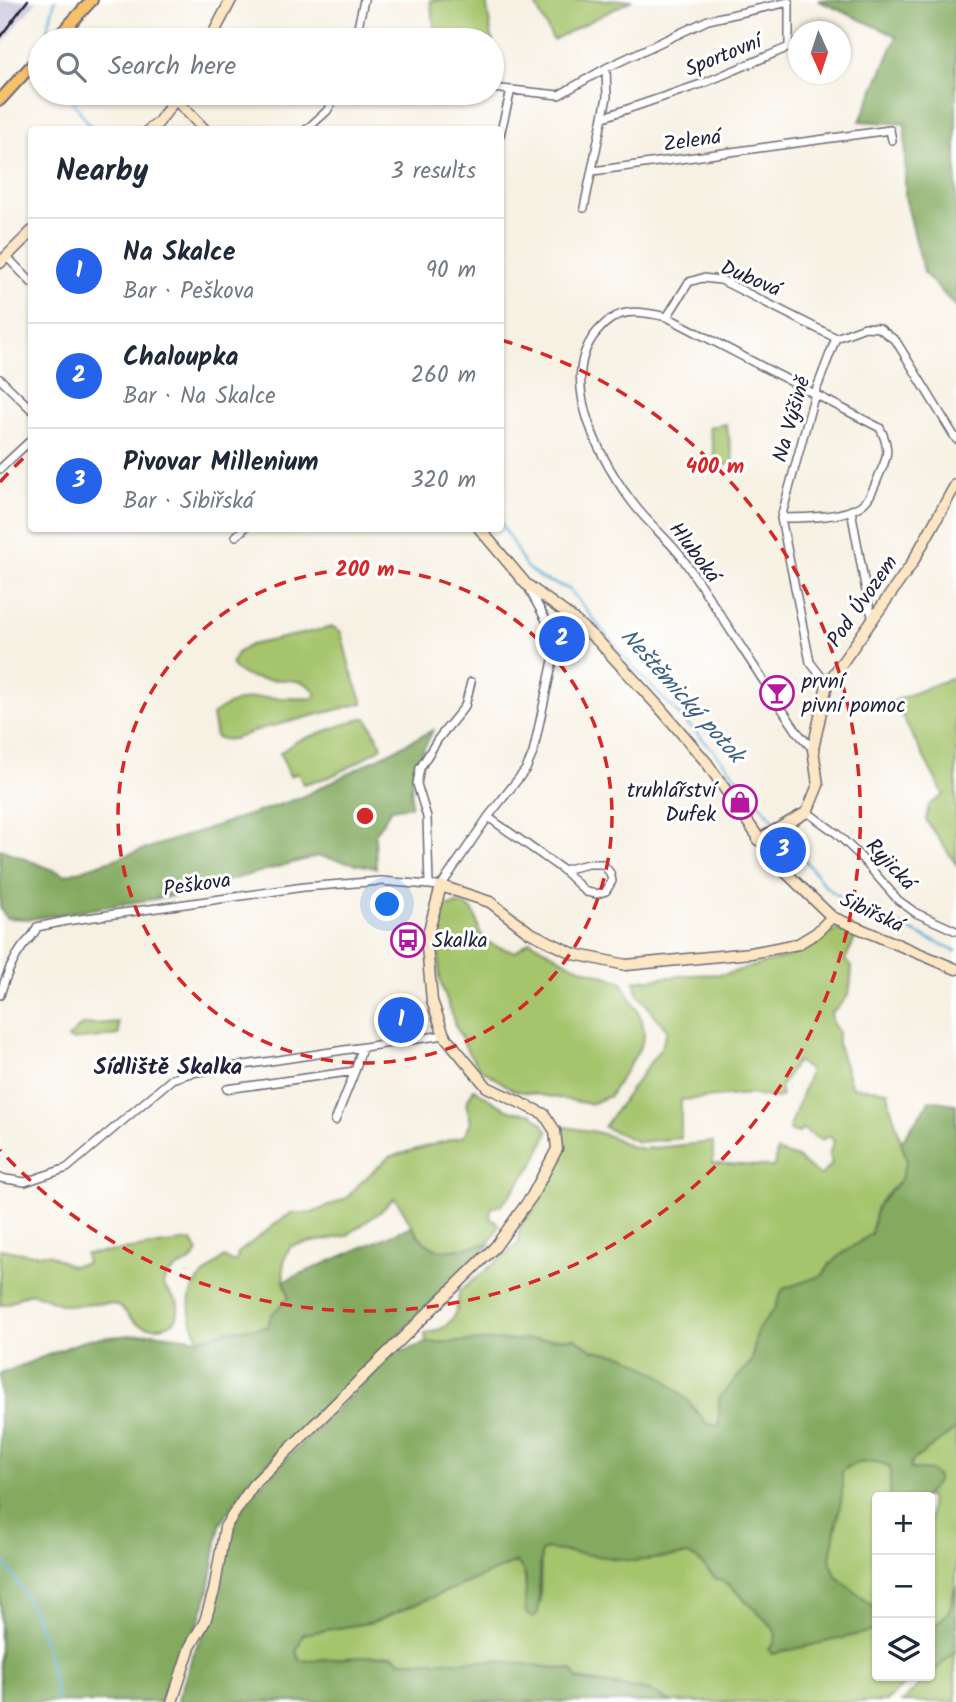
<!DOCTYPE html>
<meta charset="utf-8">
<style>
body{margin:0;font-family:Kalam,sans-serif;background:#f2f2f3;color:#1f2937}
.controls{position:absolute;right:21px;bottom:21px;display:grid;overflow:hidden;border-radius:7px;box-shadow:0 2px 5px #0004}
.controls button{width:63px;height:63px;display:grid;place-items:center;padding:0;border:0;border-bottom:2px solid #e0e1e3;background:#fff;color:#1f2937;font:35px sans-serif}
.compass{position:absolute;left:788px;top:21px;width:63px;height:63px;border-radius:50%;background:#fff;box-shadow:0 2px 5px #0004;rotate:177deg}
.you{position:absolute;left:388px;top:905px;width:24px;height:24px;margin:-18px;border:5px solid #fff;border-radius:50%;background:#1a73e8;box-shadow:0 0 0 10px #1a73e833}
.badge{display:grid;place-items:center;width:46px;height:46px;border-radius:50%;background:#2563eb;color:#fff;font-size:23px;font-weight:700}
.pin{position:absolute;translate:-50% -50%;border:4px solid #fff;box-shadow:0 2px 7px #0006}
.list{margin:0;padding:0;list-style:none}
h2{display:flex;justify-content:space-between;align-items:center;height:91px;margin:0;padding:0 28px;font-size:30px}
h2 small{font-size:23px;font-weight:400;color:#747a83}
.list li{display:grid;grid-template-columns:46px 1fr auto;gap:21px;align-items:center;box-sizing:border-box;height:105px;padding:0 28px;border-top:2px solid #e0e1e3}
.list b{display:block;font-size:26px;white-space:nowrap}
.list p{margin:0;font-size:23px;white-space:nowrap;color:#747a83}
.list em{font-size:23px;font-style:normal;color:#747a83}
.icon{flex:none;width:38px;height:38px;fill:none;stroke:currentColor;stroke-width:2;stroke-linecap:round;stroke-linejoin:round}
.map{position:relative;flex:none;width:956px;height:1702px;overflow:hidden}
.search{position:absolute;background:#fff;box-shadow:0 2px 5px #0004;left:28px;top:28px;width:476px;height:77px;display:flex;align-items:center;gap:18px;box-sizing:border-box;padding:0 24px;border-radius:38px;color:#747a83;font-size:26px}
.panel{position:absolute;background:#fff;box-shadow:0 2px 5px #0004;left:28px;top:126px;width:476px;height:406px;border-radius:7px}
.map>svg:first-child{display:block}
.industrial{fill:#c6c0da}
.green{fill:#a5c46c;stroke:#647354;stroke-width:2}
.forest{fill:#84aa60;stroke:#53664e;stroke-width:2}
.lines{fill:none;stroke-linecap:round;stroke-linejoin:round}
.stream{stroke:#5caed7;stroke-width:2.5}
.street-casing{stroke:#6d6a76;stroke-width:10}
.secondary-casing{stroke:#6d6a76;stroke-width:13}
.primary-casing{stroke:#6d6a76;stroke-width:14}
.street{stroke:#fff;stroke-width:7}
.secondary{stroke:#fce6c4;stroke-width:10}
.primary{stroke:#f7c06b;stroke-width:10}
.rail{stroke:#22223b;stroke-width:2.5}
.ring{fill:none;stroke:#d62828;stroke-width:3.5;stroke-dasharray:12 9}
.labels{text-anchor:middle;stroke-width:6;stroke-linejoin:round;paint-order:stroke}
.street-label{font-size:21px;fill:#22223b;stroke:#fff}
.poi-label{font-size:21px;fill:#22223b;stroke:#fff;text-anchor:start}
.water-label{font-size:23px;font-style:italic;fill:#3c6181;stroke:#fff}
.neighbourhood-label{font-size:23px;font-weight:bold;fill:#22223b;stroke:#fff}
.centre{fill:#d62828;stroke:#fff;stroke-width:3.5}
.ring-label{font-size:21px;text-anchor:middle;font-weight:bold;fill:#d62828;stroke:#fff;stroke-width:6;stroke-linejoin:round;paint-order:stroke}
</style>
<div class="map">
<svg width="956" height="1702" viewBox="0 0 956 1702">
<rect width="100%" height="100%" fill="#fff"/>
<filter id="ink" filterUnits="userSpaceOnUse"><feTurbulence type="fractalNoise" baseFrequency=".0143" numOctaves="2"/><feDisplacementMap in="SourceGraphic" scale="14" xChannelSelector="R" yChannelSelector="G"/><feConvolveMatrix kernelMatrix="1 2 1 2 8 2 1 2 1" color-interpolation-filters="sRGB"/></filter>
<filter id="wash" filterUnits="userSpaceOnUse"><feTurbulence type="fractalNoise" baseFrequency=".00686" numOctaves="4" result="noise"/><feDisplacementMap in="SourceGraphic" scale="28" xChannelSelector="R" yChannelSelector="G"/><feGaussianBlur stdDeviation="1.57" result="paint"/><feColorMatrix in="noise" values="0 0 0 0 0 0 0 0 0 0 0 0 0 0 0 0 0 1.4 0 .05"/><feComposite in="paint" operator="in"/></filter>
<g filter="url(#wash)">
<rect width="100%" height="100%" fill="#f7f1e3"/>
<!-- industrial -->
<path class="industrial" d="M0,0H37L0,47Z"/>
<!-- green -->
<path class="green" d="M430,0H486L497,70L492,71V40H436Z
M533,0H632L553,40Z
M726,424L734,463L717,467L709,427Z
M333,627L341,632L350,668L363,703L273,726C254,727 235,746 216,737L212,715C246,688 275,701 314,698L316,694C302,666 252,694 231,664L237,653L250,645Z
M956,676V864L926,820L929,805L944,795L894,701Z
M362,718H367L382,746L379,749L348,768L329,777L303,784L298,773L290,776L280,753L295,742Z
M460,904C486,911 470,929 488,942C495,947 506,949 515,952L530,941L575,966L621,981C629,996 643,1015 644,1032C646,1047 617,1080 610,1096L590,1104L513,1090L480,1068L469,1054L456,1027L440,981L439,957L442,911L448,906Z
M838,929L856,936L845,960L852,967C850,993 852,996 831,1013L833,1024L838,1031V1045L852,1087L888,1091L890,1105L907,1160L901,1179L877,1206L871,1234L830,1264L823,1275L783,1290L775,1308L757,1331L752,1361L719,1398L720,1426L707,1424L687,1400L626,1356L593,1350L575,1338L426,1343L425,1333C449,1331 459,1315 459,1292L518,1244L520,1227L530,1215L556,1168L561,1147L558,1126L596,1132L612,1137L629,1146L643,1149L713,1142V1163L774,1167L777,1151L797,1158L820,1176L832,1164L829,1154L834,1141L829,1136L821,1140L802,1129L799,1133L789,1130L810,1071L797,1061L780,1087L782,1096L776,1098L748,1094L681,1100V1138L638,1142L604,1127L662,1046L667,1030L637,993L635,981L688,975L726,974L783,958L805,949Z
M118,1022L119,1035L71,1040L68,1038L82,1025Z
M474,1089C492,1101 508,1114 531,1113L542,1123L548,1132L535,1162L502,1205L491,1208L490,1218L499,1224C495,1240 488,1244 473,1247C438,1253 428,1253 409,1221C405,1213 401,1205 394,1198L380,1212L346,1236L291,1246C279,1263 283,1278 289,1297L267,1327L229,1330L201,1339C195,1333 193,1327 191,1318C184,1284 201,1279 224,1257L232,1262L237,1260L238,1253L283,1218L293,1213H312L347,1198L357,1186L389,1157L464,1136L471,1122L466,1103Z
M192,1241L198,1252C190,1268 167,1266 163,1285L178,1303C178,1308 179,1314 176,1319C169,1329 145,1330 135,1322C128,1317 125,1308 115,1305C100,1300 81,1308 66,1305C55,1304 45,1297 35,1294C21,1291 13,1306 0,1305V1249L27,1254H48L71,1266L87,1263L85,1254C121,1252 156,1244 192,1241Z
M956,1429V1586C947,1612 956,1607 933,1627L930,1650V1497H924L937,1482L930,1471L910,1469L909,1467L915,1457Z
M877,1462L890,1467V1497H877V1610L837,1577L832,1568L830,1557L842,1495V1471L856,1463Z
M547,1549L634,1561L688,1555L696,1558L716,1579L728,1584L773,1627L776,1635L773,1654L877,1630V1676H912L886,1702H670L651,1691L578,1679L571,1670L498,1661H401L392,1655L300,1661L296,1652L303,1634L373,1622L516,1562L524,1569L526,1590L540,1602L541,1552Z
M954,1651L956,1702H902Z"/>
<!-- forest -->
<path class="forest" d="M817,0H956V307L924,273L905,197V124L860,121L897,36Z
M433,730L412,773L411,806L391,809L375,834L376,868L318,856L172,896L31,919L6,918L0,907V849L66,875L300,798Z
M930,1100L956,1104V1429L911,1462L910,1469L930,1471L937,1476V1482L924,1497H890V1467C875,1459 855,1460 842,1471V1495L830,1557L832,1568L837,1577L877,1610V1630L773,1654L769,1649L774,1643L776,1635L773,1627L729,1584L716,1579L696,1558L688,1555L634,1561L547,1549L541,1552L538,1613L533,1617L527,1615C520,1595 535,1579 516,1562L373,1622L303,1634L296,1652L300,1661L392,1655L401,1661H498L572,1670L578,1680L651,1691L670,1702H177L195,1649L209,1623L229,1529L257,1488L392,1355L426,1343L575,1338L593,1350L626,1356L660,1375L687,1400L707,1424L719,1426V1398L752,1361L757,1331L775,1308L783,1289L823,1275C834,1256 853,1247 871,1234L877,1206L901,1179L907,1160L901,1142Z
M412,1226C435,1265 456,1246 491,1244L249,1481L220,1525L209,1590L200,1619L186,1645L166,1702H0V1374L88,1339L153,1333L201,1339L229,1330L267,1327L272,1314L289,1297L284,1281Z
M956,1586V1651L930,1675L933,1627C956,1607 947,1612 956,1586Z"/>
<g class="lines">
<!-- stream -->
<path class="stream" d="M47,40L46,35L55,0
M67,93L93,130
M500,521L526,567L540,578L569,589L632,666L715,752L778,825
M782,830L825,886L845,901L956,951
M0,1556C36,1607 48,1640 57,1702"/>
</g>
</g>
<g filter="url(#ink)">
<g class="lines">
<!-- street casing -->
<g class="street-casing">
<path id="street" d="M355,40L364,0
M492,88L559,95L606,68L708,20L789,2V47L704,83L604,117
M306,130L327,111L338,93
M500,135L511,90
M593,171L890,130L892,140
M584,208L607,97L606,68
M7,257L32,283
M667,317L880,428C889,446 889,455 880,473C876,482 872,496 865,502C849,518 803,518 781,518
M0,379L32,410
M0,469L32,439
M851,510L868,602L873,619
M236,536L245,528
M827,684L810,662L781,518L815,393L836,338L865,327L879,328L896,341L956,439
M813,749L798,733C759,675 722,616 683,559C669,540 650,525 636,507C603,466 556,381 596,333C617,307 637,310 667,317L689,282L702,278L721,280L836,338
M807,812L836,833L858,854L898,900L916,913L956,931
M488,817L563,870L586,892L597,894L606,891L612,881L610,873L603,864H588L563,870
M429,885L427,817L417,784L420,768L438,739L465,706L471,682
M0,995C5,978 12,961 23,946C29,939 34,936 37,927L66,921L304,887L381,881L441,886L488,817L526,769L533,753L555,651L554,635L529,589
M227,1089L355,1071L362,1048
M335,1121L355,1071
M0,1178L25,1182L67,1168L172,1079L191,1073L444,1035"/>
</g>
<!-- secondary casing -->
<g class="secondary-casing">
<path id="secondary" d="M210,40L231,0
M176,100L205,130
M149,130L158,123L180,93
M0,263L32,231
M479,528L526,584L571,617L599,642L660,708L707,763L776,863L832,917L956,969
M758,840L807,812L818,785L813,749L827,684L911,565L956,484
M172,1702L190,1647L205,1621L214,1591L225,1527L253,1485L495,1247L532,1196L557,1149L555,1131L544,1114L487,1087L444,1035L432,1001L427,947L429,930L441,886L490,902L529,932L574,954L626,965L751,953L798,944L816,933L832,917"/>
</g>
<!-- primary casing -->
<g class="primary-casing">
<path id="primary" d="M55,40L92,0
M0,100L40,56"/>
</g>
<!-- street -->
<use href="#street" class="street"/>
<!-- secondary -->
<use href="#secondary" class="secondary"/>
<!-- primary -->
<use href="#primary" class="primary"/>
<!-- rail -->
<path class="rail" d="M0,37L28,0"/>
</g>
</g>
<!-- distance rings -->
<g class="ring">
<circle cx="365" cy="816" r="247"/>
<path d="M0 482A495 495 0 0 1 31 451M501 340A495 495 0 1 1 0 1150"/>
</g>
<!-- icons -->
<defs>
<g id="bar-ring" transform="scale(1.75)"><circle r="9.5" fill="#fff" stroke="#b5179e" stroke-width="1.5"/><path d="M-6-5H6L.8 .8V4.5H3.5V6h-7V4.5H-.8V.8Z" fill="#b5179e"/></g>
<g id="shop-ring" transform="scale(1.75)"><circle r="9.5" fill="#fff" stroke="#b5179e" stroke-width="1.5"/><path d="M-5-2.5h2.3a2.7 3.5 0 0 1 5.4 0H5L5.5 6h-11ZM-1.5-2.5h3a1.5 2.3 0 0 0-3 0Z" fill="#b5179e"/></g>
<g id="bus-ring" transform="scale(1.75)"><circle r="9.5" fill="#fff" stroke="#b5179e" stroke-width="1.5"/><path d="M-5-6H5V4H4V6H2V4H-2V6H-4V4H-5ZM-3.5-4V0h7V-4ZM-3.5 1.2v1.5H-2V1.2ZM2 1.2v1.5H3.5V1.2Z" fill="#b5179e"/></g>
</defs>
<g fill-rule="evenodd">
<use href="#bar-ring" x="777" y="693"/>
<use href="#shop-ring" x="740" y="802"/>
<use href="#bus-ring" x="408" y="940"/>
</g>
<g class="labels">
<!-- street labels -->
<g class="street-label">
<text transform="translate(723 55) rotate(-22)" y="7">Sportovní</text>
<text transform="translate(692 140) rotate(-8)" y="7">Zelená</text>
<text transform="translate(751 278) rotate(23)" y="7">Dubová</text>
<text transform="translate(791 419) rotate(-74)" y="7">Na Výšině</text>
<text transform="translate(695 552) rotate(53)" y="7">Hluboká</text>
<text transform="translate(862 601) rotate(-55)" y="7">Pod Úvozem</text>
<text transform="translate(891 864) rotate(47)" y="7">Ryjická</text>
<text transform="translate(197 884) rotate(-8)" y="7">Peškova</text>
<text transform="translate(872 912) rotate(25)" y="7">Sibiřská</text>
</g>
<!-- poi labels -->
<g class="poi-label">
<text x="802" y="688">první<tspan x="802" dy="24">pivní pomoc</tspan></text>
<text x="716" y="797" text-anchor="end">truhlářství<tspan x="716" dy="24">Dufek</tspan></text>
<text x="432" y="947">Skalka</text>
</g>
<!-- water labels -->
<g class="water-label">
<text transform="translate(683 695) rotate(48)" y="8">Neštěmický potok</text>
</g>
<!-- neighbourhood labels -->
<g class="neighbourhood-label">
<text x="168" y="1074">Sídliště Skalka</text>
</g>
</g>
<circle cx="365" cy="816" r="10" class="centre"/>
<g class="ring-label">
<text x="715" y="473">400 m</text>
<text x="365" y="576">200 m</text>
</g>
</svg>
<div class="controls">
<button>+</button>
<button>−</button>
<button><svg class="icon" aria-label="layers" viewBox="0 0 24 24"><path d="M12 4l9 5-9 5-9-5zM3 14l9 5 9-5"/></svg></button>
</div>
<svg class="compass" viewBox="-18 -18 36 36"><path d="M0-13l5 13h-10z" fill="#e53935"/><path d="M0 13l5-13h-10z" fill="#747a83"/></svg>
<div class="you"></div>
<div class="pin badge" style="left:401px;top:1020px">1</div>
<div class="pin badge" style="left:562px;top:639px">2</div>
<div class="pin badge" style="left:783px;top:850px">3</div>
<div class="search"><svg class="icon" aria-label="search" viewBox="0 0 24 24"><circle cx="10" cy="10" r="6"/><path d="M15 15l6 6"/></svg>Search here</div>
<section class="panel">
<h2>Nearby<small>3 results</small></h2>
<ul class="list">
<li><span class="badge">1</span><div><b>Na Skalce</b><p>Bar · Peškova</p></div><em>90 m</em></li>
<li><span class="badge">2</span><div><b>Chaloupka</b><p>Bar · Na Skalce</p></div><em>260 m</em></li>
<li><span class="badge">3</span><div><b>Pivovar Millenium</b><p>Bar · Sibiřská</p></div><em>320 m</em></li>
</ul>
</section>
</div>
